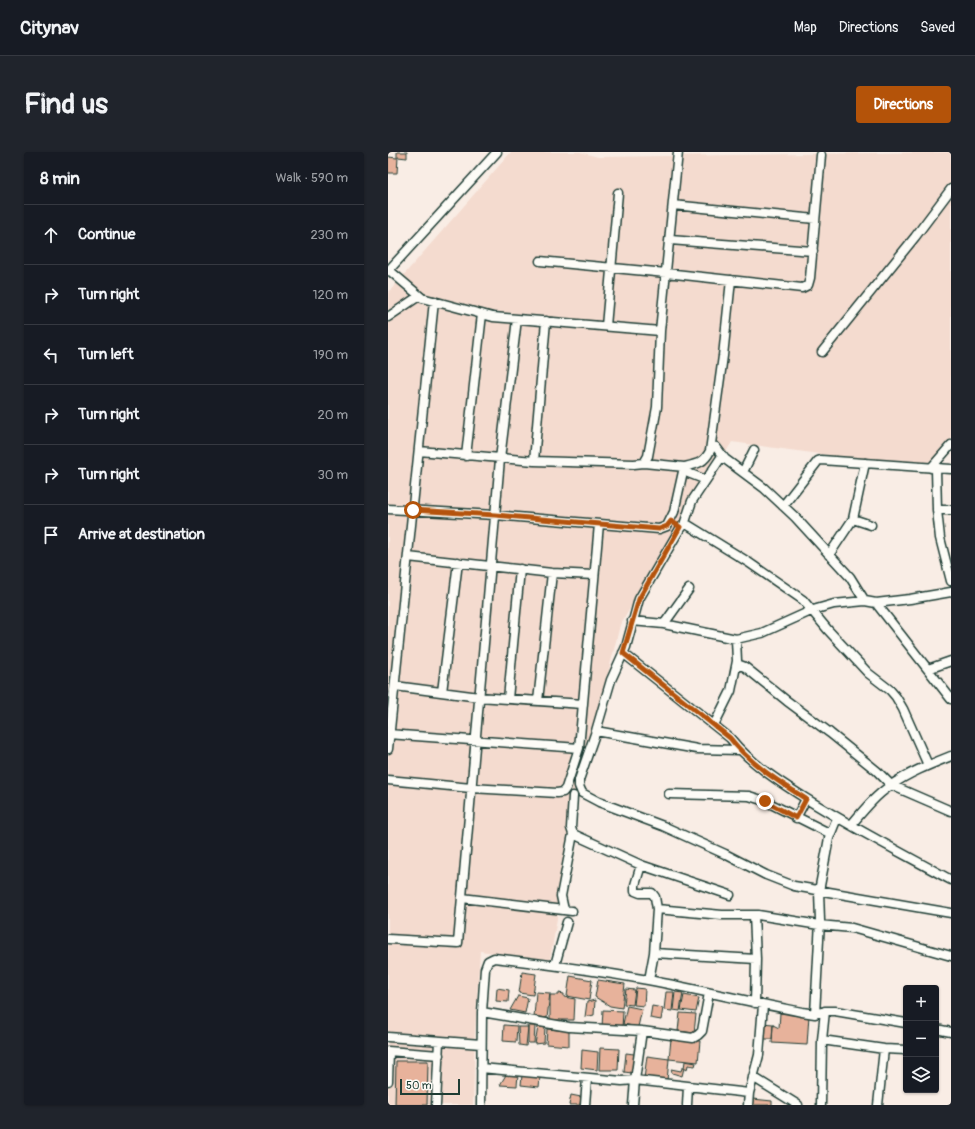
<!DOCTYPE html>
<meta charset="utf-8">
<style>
body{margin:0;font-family:Pangolin,sans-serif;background:#20242c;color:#f1f3f6}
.controls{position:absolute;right:12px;bottom:12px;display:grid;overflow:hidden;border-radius:4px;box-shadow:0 1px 3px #0004}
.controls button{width:36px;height:36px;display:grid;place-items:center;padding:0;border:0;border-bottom:1px solid #363941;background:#171b24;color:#f1f3f6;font:20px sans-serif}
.scale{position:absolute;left:12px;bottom:10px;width:60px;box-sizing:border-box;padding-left:4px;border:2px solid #1f3d34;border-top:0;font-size:11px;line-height:14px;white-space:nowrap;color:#1f3d34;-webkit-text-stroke:3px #fdfcf7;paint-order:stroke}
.stop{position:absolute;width:12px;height:12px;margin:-9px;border:3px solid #b45309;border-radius:50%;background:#fff}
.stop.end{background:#b45309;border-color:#fff;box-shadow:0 1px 4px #0008}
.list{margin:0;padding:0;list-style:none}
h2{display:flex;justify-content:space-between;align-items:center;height:52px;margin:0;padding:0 16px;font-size:17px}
h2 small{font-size:13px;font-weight:400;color:#9ea1a6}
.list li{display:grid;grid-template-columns:26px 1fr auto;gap:12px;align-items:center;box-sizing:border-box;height:60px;padding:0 16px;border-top:1px solid #363941}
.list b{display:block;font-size:15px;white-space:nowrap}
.list em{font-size:13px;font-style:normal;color:#9ea1a6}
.icon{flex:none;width:22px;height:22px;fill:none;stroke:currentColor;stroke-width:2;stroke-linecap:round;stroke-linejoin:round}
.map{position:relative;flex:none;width:563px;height:953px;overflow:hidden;border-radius:4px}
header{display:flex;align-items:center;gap:24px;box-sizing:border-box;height:56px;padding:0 20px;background:#171b24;border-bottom:1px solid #363941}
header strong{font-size:19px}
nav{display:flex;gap:22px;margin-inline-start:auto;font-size:14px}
.intro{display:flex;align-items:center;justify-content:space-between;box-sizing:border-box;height:96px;padding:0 24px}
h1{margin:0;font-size:28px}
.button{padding:10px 18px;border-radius:4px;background:#b45309;color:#fff;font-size:14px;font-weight:700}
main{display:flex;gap:24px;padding:0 24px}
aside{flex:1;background:#171b24;border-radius:4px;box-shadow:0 1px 3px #0004}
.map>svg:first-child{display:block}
.built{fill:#f4dbcf}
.building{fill:#e7b29b;stroke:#1f3d34}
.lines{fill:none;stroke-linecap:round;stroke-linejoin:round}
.minor-casing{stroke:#1f3d34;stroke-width:11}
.minor{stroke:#fdfcf7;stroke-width:8}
.route{stroke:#b45309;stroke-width:5}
</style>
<header>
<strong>Citynav</strong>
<nav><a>Map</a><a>Directions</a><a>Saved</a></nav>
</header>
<div class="intro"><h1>Find us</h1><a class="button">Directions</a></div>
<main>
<aside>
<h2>8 min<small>Walk · 590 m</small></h2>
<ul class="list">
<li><svg class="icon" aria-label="ahead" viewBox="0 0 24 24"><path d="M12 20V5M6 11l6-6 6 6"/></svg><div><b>Continue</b></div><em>230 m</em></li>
<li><svg class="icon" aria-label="right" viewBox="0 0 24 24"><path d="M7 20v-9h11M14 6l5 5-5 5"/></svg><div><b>Turn right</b></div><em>120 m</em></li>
<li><svg class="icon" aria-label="left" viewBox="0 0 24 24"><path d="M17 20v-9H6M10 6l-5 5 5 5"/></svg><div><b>Turn left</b></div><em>190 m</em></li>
<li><svg class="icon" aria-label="right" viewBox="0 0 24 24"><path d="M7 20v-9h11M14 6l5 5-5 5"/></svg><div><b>Turn right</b></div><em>20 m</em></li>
<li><svg class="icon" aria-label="right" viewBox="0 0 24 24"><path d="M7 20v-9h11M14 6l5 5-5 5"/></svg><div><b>Turn right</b></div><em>30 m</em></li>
<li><svg class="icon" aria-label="arrive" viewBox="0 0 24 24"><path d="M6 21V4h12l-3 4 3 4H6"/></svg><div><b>Arrive at destination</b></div></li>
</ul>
</aside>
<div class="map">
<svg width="563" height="953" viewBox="0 0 563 953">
<rect width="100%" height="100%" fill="#f9ede5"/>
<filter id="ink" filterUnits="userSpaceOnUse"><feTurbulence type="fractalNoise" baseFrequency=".025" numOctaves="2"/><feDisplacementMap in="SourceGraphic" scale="8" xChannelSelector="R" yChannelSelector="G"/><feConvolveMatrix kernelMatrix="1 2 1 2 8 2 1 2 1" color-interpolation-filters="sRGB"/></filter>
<g filter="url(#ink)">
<!-- built -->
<path class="built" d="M123,0H192L210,5L563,0V300L549,318L344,290L232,473L189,647L162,808L92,799L87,879L85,953H0V141Z"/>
<!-- building -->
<path class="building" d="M9,0H19V6L10,5L9,21H0V5L9,6Z
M134,820L148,822L145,843L131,841Z
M182,824L204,828L201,848L179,844Z
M210,828L237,832L234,856L222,854L207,845Z
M109,836L121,838L120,850L108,849Z
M248,836L257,837L256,854L246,853Z
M238,837L247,838L245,853L236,852Z
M148,840L162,841L159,866L146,865Z
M278,840H286L284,859L276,858Z
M287,840L295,841L292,859L285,858Z
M171,841L176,842V845L187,847L186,868H162V843H171Z
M296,843L311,846L308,860L293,858Z
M130,844L140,846L137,861L122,858Z
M207,848L206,863L197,865L199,850Z
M239,854L254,857L250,875L235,872Z
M264,854L275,856L273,868L262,866Z
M215,858L235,859L234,876L214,875Z
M292,861L308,862L306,881L290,879Z
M392,861L421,863L419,893L384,891L385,873L391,876Z
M374,871L385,872L384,887H373Z
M116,873L129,874L128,890L115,889Z
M140,874H147L146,891H140Z
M130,875H140L138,894L131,893Z
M150,875H157L156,891L147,892Z
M159,877L181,879V894L158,892Z
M283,887L312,889L310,910L281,907Z
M212,896L231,897L230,918H211Z
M194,898L210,900L209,918L193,916Z
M238,901L246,902L244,921L236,920Z
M259,904L281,907L279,929L256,927Z
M8,909H40L39,953H7Z
M297,909L308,911L307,914L300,913L299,918L296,916Z
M294,916H296L294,924L284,921L283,917L293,919Z
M119,921L130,922L129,934L112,933Z
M134,923L152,925L151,935L133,933Z
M183,943L193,945L192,953H181Z
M365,947L384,949V953H364Z"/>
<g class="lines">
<!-- minor casing -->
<g class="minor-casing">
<path id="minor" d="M285,53L427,67
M282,88L425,99
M152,109L278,121L414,136L420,133L422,126L433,3
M1,118L34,146L105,165L272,179
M0,119L109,0
M0,165L31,144
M218,174L230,41
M434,200L527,85L563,37
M328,295L337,307
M31,299L146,309L246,312L256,311L260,304L269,255L272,179L290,0
M78,304L94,162
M146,309L158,169
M256,311L296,315
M543,316L563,293
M548,317L549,358L552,386L563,429
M295,319L318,328
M355,320L366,298
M395,354L430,309L433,308L563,317
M0,357L107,363L271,377L279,374L286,360L296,315C309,312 316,311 322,299L335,204L343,128
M549,358H563
M465,367L477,311
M296,373L304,349L332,307H337L376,336L407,365L462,425L477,449
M441,403L465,367L483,373
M20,405L164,421L206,423
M488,451L563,547
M244,469L276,472L348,487L374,481L425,458L446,452L477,449L488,451L522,447L563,440
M276,472L301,437
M235,501L342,586C362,611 390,629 417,646C465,676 514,701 563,728
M349,512L357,515L399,549L442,581L489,619L503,633L563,659
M540,517L563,509
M7,534L91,545L195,552
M54,540L70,410
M120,547L132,417
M150,549L164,421
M326,573L343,539L349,509L348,487
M208,579L309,597L351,598
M0,582L191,596L211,372
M0,597L46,149
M540,613L515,557L508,545L502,538L480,521L440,478L415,448L360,410L300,373H296L293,375L251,447L238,495L223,528L208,579L191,628V634L194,641L211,650L275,674L337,702L378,723L406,734L563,761
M0,628L83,636L169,641L175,640L178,636L191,596
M281,642L361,644L377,649L443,682
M408,666L418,647
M463,673C475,659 487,644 502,634C520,621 543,612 563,604
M185,682L253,713L247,733V739L252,741H264L267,745L269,757L266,801L261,828
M253,713L342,743
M74,746L184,759
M269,757L334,763H370L431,773L464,776L563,804
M176,758L173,744L185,682L183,676L185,644
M366,763L368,807L367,851
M0,787L70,791L112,307L129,167
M266,801L368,807
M167,813L179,770
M94,860L181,875L254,879L305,886L310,883L314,879L321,841
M427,862L432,769L431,739L441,686L449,666
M548,877L563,880
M0,885L93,892
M434,888L496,897L518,898
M0,899L51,903
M93,916L234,929L247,928L361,941
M365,925L410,953
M0,929L1,900
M48,953L51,889
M93,953L94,860L97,817L100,809L106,806C158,812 209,819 260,828C311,838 363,850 414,860L427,862L437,859H447L518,871
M197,953L199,926
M245,953L247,928L254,879
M299,953L300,935
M360,953L361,941L371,903L375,853
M433,953L434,888L437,859
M490,953L496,897"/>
</g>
<!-- minor -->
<use href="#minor" class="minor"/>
</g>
</g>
<g class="lines" filter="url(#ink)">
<!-- route -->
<path class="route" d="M25,358L107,363L271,377L279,374L283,369L292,375L251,447L235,501L342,586C362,612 391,630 418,647L408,666L377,649"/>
</g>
</svg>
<div class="controls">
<button>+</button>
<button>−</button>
<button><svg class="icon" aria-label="layers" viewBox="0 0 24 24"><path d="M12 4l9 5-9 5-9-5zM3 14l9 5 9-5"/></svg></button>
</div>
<div class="scale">50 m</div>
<div class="stop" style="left:25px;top:358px"></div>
<div class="stop end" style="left:377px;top:649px"></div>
</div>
</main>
